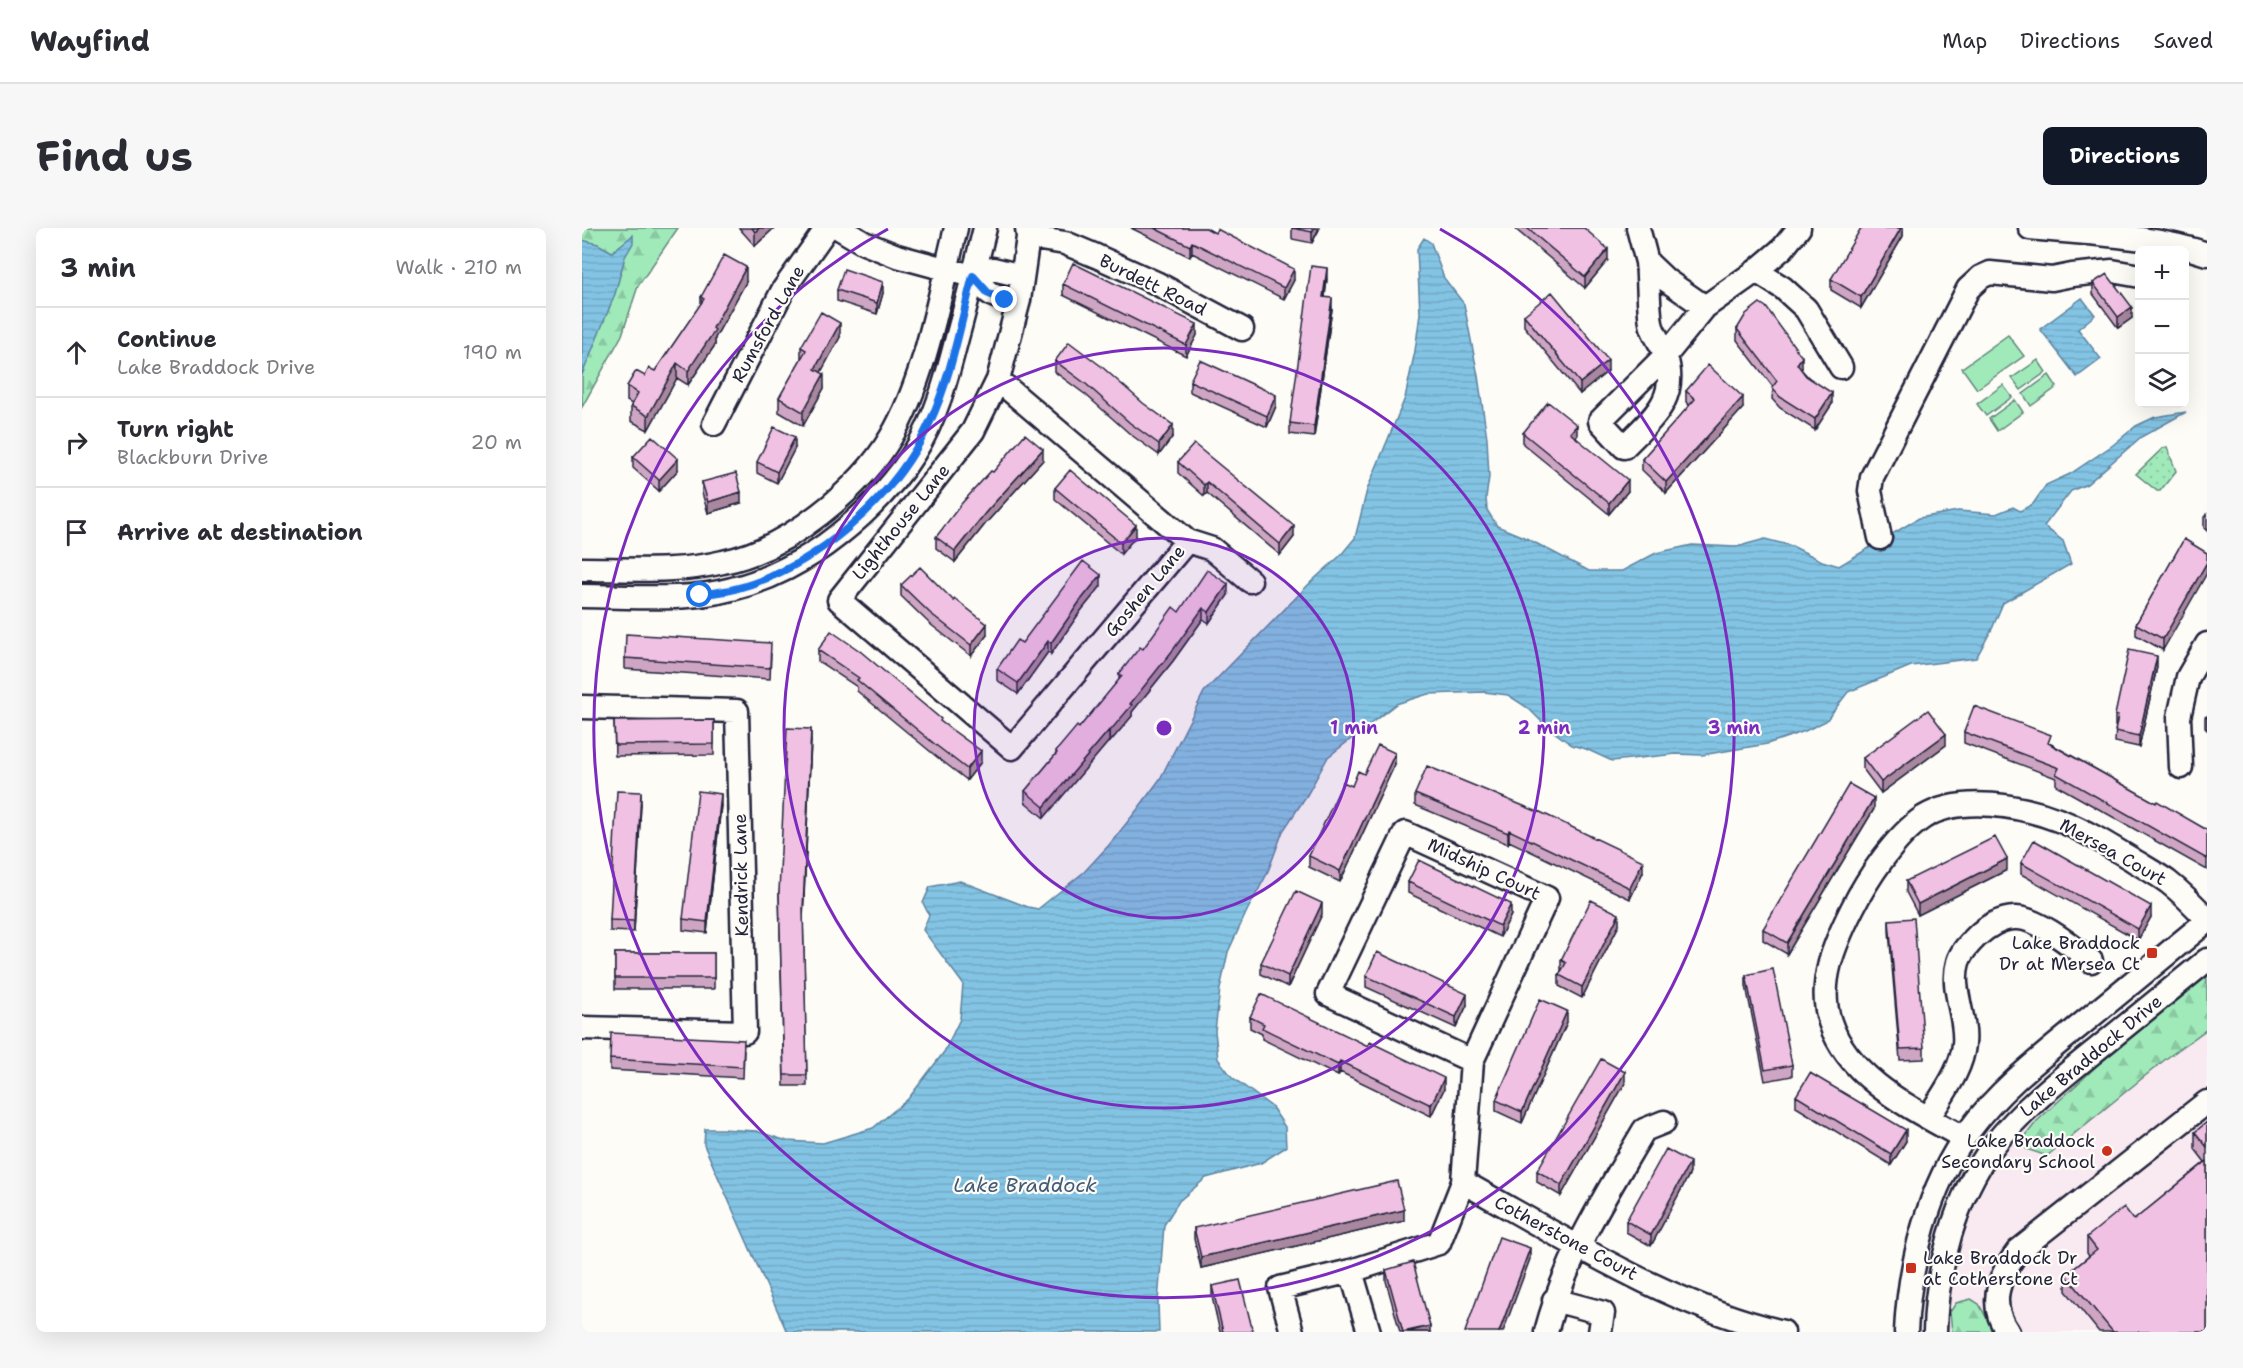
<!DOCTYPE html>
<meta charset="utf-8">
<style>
body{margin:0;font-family:"Shantell Sans",sans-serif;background:#f7f7f7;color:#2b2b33}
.controls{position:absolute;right:18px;top:18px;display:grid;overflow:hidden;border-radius:9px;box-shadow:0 6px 24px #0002}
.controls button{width:54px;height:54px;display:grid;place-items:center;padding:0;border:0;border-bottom:2px solid #e1e1e2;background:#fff;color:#2b2b33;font:30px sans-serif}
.stop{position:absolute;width:18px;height:18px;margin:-14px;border:4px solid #1a73e8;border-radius:50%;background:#fff}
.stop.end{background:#1a73e8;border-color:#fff;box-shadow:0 2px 6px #0008}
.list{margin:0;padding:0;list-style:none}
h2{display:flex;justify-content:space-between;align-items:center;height:78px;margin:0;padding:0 24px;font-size:26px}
h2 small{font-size:20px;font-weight:400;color:#7c7c81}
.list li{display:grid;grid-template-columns:39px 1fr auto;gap:18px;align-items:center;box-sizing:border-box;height:90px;padding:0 24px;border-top:2px solid #e1e1e2}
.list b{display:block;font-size:22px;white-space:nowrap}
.list p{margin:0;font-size:20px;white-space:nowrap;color:#7c7c81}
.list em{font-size:20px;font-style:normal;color:#7c7c81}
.icon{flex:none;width:33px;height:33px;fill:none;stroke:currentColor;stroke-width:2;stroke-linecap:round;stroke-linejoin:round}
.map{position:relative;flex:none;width:1625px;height:1104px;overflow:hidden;border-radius:9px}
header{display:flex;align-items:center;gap:36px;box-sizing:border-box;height:84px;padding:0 30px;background:#fff;border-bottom:2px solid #e1e1e2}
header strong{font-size:28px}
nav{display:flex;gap:33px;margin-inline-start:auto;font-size:21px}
.intro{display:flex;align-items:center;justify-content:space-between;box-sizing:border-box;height:144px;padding:0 36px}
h1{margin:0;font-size:42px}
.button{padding:15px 27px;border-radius:9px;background:#111827;color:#fff;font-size:21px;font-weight:700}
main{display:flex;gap:36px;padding:0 36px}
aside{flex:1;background:#fff;border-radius:9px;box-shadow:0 6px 24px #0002}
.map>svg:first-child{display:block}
.built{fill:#f9eaf1}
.forest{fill:url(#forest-firs);stroke:#61867a;stroke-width:1.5}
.park{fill:url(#park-dots);stroke:#61867a;stroke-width:1.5}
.garden{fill:#a0eaba;stroke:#61867a;stroke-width:1.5}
.water{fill:url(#water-rules);stroke:#5c83a0;stroke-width:1.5}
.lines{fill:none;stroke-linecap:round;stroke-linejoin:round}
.minor-casing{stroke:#22223b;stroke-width:27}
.minor{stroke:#fdfcf7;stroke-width:22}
.wall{fill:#cea6c3;stroke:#22223b;stroke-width:1.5}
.shaded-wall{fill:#a8879f;stroke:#22223b;stroke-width:1.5}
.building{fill:#f0c1e3;stroke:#22223b;stroke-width:1.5}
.route{stroke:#1a73e8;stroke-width:8}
.ring{fill:none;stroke:#7b2cbf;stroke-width:3}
.poi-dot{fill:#c8321e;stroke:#fdfcf7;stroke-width:2}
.labels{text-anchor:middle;stroke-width:4.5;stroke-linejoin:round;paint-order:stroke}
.street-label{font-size:18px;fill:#22223b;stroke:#fdfcf7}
.poi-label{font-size:18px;fill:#22223b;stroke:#fdfcf7;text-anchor:end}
.water-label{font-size:20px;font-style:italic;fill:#445b76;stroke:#fdfcf7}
.centre{fill:#7b2cbf;stroke:#fdfcf7;stroke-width:3}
.ring-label{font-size:18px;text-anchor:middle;font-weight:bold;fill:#7b2cbf;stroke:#fdfcf7;stroke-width:4.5;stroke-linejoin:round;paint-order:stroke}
</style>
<header>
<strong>Wayfind</strong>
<nav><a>Map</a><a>Directions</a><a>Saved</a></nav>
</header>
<div class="intro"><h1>Find us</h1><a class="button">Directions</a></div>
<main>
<aside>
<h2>3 min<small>Walk · 210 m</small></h2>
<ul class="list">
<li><svg class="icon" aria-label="ahead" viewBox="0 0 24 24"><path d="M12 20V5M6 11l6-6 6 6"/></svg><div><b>Continue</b><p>Lake Braddock Drive</p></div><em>190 m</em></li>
<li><svg class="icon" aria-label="right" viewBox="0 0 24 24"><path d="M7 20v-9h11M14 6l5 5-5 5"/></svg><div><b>Turn right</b><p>Blackburn Drive</p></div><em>20 m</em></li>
<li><svg class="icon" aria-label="arrive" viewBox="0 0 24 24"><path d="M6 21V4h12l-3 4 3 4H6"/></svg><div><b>Arrive at destination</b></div></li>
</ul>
</aside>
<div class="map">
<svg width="1625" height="1104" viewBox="0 0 1625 1104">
<defs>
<pattern id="forest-firs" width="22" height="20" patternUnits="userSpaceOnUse" patternTransform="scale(1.5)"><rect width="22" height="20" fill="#a0eaba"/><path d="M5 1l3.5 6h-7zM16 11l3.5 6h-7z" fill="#8ac8a1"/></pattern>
<pattern id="park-dots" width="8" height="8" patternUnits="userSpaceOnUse" patternTransform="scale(1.5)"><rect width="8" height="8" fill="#a0eaba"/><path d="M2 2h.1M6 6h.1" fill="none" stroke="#8ac8a1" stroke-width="1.8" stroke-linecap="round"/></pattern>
<pattern id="water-rules" width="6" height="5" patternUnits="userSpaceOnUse" patternTransform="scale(1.5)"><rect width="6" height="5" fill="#83c4e4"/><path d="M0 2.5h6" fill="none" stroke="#71a8c4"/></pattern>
</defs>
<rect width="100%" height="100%" fill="#fdfcf7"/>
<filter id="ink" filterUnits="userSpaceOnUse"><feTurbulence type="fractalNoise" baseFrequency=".0167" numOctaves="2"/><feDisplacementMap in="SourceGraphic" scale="12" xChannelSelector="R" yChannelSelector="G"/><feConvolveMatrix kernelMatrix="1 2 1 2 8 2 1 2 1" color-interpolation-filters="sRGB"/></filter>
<g filter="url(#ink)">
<!-- built -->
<path class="built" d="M1625,746V1104H1367V1073L1375,1030L1385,996L1400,963L1414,938L1435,909L1460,882Z"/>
<!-- forest -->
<path class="forest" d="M0,0H96L56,58L40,107L0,179Z
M1625,747V801L1585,830L1465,928L1444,921L1441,911L1455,893L1518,835Z
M1389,1071L1397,1076L1412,1104H1370L1368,1084L1374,1075Z"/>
<!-- park -->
<path class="park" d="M1585,219L1594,243L1578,263H1575L1554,246L1581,220Z"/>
<!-- garden -->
<path class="garden" d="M1426,107L1442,128L1395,161L1380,140Z
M1456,132L1464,144L1439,162L1430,150Z
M1467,147L1475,159L1449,178L1441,166Z
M1421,157L1430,169L1404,188L1395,176Z
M1433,172L1441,184L1415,203L1407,191Z"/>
<!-- water -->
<path class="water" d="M51,7V15L43,29L33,66L0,147V12L16,16L30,24Z
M842,10L849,15L862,50L882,76L896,148L905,210L907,249L904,270L905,282L915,298L944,310L1007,343H1040L1074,325L1110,317L1154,319L1183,311L1210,318L1240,333L1257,338L1337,290L1376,283L1414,286L1431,279L1438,283L1451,276L1464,257L1488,246L1531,217L1554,198L1573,189L1604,184L1559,209L1505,256L1489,263L1462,298L1481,313L1489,336L1421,375L1410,401L1394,430L1329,438L1266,464L1244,493L1223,503L1185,516L1120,527L1094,526L1030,533L1004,521L990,517L965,499L946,480L926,467L902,464L846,466L814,476L746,529L725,567L701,603L685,646L665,683L646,724L638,761L633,803L636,831L650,849L690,879L703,899L704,919L679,935L624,950L597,973L582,997L576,1074L577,1104H205L122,917L123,901H139L174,903L205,913L241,915L291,900L326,871L362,824L378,791L381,756L341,702L347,687L341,675L348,659L378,653L446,679L456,681L502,644L527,617L555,582L578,551L622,464L730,353L758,328L773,310L785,262L823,170L833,123L838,86L835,21Z
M1500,70L1513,87L1496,101L1519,131L1495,149L1458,101Z"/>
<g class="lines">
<!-- minor casing -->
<g class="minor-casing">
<path id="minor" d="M257,0L282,15L315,28L363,41L391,48L411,41L440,48
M1056,0L1065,34L1084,52L1123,79
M1448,0C1507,6 1569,7 1625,26
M446,9L483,15L514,28L574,55L660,101
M1065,34C1067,54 1066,75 1069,95C1071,107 1081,117 1084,129C1097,172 1069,191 1042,219L1018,193L1084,127L1123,79L1174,43L1201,20L1217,0
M1174,43L1201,60L1224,81L1259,139
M391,48C407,67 411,71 437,72
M416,152L605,313L430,520L257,372L391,203L416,152L437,72L446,9L445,0
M132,196L201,62L245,0
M1298,310L1288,263L1290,249L1386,61L1399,49L1408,45L1470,51L1490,47L1530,43L1558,48
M605,313L630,321L668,353
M0,341C46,341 96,345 141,334C176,327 211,307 238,286C265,265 292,238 309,209C343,152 358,65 374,0
M0,368C49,368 102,374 150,361C187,352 225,332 255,308C284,285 312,257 332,225C354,191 365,149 375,110C385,74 394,37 403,0
M0,479L155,483L163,804L0,800
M1599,539L1597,489L1606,449L1625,416
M823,605L965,670L890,833L746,766Z
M890,833L881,954C982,1010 1088,1078 1201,1104
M1347,889C1360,867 1380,842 1382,816C1385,789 1368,761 1376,734C1379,724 1387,716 1394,709C1404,699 1420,689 1435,690C1455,690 1493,720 1509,733
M1382,910C1333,882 1267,852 1248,794C1235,755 1253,715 1270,681C1285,651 1313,608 1342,589C1379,566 1441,578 1479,593C1504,603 1528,618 1551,632C1562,639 1575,646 1586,654C1600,665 1613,678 1625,691
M769,1043L787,1104
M972,1072L1021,1085L1018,1104
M710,1104L698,1060L769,1043L857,1015L881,954
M964,1104C984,1028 1023,969 1062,902L1082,894
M1324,1104C1327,1036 1346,959 1387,903C1416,863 1457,831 1495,800C1539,764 1582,728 1625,693
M1353,1104C1354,1042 1373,969 1411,918C1440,881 1478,851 1514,822C1551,792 1588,762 1625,732
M1426,1104C1405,1076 1417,1048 1436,1023L1625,874"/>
</g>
<!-- minor -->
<use href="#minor" class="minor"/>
</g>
<!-- wall -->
<path class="wall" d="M157,0H192L173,18Z
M549,0H624L712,52L702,71L610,25L608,29Z
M710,0L737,2L730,15L710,11Z
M932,0H1002L1026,32L1003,60Z
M1321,0V8L1279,80L1249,62V51Z
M745,51L743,69L750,81L732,209L708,206V195Z
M164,54L133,110V117L106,157L95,150L66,202L49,193V178L50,176L45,173V158L73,143L119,76V69Z
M1511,55L1550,90L1536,100L1511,66Z
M481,56L615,107L604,128L481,67Z
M255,62L301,65L295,86L255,73Z
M942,87L1026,143L998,166L942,98Z
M1155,101L1220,140L1219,141L1250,176L1233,202L1198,180L1190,171L1191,159L1155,112Z
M258,109L239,144L242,160L221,198L197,184V170L219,131V119Z
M473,133L591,208L577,227L548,206L504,167L473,144Z
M608,153L694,178L685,199L608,164Z
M1104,163L1161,180L1084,265L1060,242V231L1108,178L1104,174Z
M941,205L995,208L993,210L1046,263L1027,286L941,216Z
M213,220L195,255L175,245V234Z
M51,229L96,242L77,263L51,240Z
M461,232L404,295L373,334L354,320V309L411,244Z
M596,234L712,309L698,327L625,265L622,268L596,245Z
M120,254L159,275L126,285L120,265Z
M473,260L554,308L539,326L473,271Z
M1625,286V303L1622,300V289Z
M1602,311L1581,422L1554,407V396Z
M319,357L405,407L389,428L348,396L319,368Z
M519,358L498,384L469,426L466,424L436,466L415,452V441L440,415Z
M646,367L627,395L621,391L591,433L550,484V488L528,514L527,513L462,590L443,574V563L474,526V523L497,500L537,452V446L597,384Z
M236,422L359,494L399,534L385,552L355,529L275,463V459L236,433Z
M189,426L188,451L43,441V430Z
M1575,439L1557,519L1533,514L1534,498H1533V487Z
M1625,488V502L1623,500V489Z
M132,492V527L33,528L32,493Z
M1382,504L1469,516L1574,575L1625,602V642L1474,557V550L1382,515Z
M229,512L221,688L225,858H202L197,664Z
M1364,517L1299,565L1281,541V530Z
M813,536L758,654L727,639V628L770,558L782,546Z
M833,566L956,584L1061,644L1048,671L927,613L926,616L833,577Z
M59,575L52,704L28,703V692Z
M139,577L125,705L101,702V691Z
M1292,581L1205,726L1181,712V701Z
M1439,635L1569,689L1556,712L1439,646Z
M1425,642L1336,687L1324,664V653Z
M826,654L929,687L918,709L826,665Z
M740,686L706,759L679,746V735Z
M1307,692L1342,820V831L1318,832L1307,703Z
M1037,697L1000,770L977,758V747L979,743V732Z
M33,725H132V761H33Z
M1164,747L1210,837V848L1183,853L1164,758Z
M784,748L885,777L874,800L784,759Z
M668,789L862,861L849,888L758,844L756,848L680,811V806L668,800Z
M985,794L940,895L914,883V872Z
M162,823L161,850L28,842V831Z
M1043,855L979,968L955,954V943Z
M1214,868L1324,913L1309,937L1214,879Z
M1625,894V1104H1517L1484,1063V1047L1507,1028L1505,1025V1009L1552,992L1623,934L1613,921V904Z
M1108,945L1069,1018L1044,1004V993Z
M822,993L619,1040L612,1011V1000Z
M804,1042L848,1104H818L804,1053Z
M630,1058L671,1104H638L630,1069Z"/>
<!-- shaded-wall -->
<path class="shaded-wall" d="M177,0H192L173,18V4Z
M732,0H737L730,15V4Z
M1319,0H1321V8L1279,80V69Z
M610,14V25L608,29V18Z
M1026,21V32L1003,60V49Z
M164,39V54L133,110V117L106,157V143L131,100Z
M745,40V51L741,80V69Z
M712,41V52L702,71V60Z
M301,54V65L295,86V75Z
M750,70V81L732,209V198Z
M1550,79V90L1536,100V89Z
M258,95V109L233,155V141Z
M615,96V107L604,128V117Z
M1220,129V140L1215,147V136Z
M1026,132V143L998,166V155Z
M95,135V150L66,202V188Z
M242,146V160L221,198V184Z
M1250,165V176L1233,202V191Z
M694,167V178L685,199V188Z
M1161,169V180L1084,265V254Z
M591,197V208L577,227V216Z
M995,197V208L988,216V205Z
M213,209V220L195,255V244Z
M461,221V232L404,295L373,334V323L404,284Z
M96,231V242L77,263V252Z
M1046,252V263L1027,286V275Z
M625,254V265L622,268V257Z
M159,264V275L126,285V274Z
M554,297V308L539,326V315Z
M712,298V309L698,327V316Z
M1625,334V345L1581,422V411Z
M519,347V358L498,384L469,426V415L498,373Z
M646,356V367L627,395V384Z
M621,380V391L591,433L550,484V488L528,514V503L548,476Z
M405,396V407L389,428V417Z
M466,413V424L436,466V455Z
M1575,428V439L1557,519V508Z
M229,501V512L221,692V681Z
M527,502V513L462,590V579Z
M1364,506V517L1299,565V554Z
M399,523V534L385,552V541Z
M813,525V536L758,654V643Z
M59,564V575L52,704V693Z
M139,566V577L125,705V694Z
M1292,570V581L1205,726V715Z
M927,602V613L926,616V605Z
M1425,631V642L1336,687V676Z
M1061,633V644L1048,671V660Z
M740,675V686L706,759V748Z
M929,676V687L918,709V698Z
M1569,678V689L1556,712V701Z
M1037,686V697L1000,770V759Z
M885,766V777L874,800V789Z
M985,783V794L940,895V884Z
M758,833V844L756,848V837Z
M1043,844V855L979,968V957Z
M862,850V861L849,888V877Z
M1324,902V913L1309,937V926Z
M1108,934V945L1069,1018V1007Z
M822,982V993L619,1040V1029Z
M948,1020V1031L921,1104H917Z
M848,1098V1104H825Z"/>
<!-- building -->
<path class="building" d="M170,0H177L173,4Z
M572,0H624L633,5L635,1L712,41L702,60L610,14L608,18Z
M710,0H732L730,4Z
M945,0H1002L1026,21L1003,49Z
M1279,0H1319L1279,69L1249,51Z
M142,27L164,39L131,100L133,102L106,143L95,135L66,188L49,178L56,165L45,158L54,143L63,148L67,140L73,143L122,71L119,69Z
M491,35L615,96L604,117L481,56Z
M729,38L745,40L741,69L750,70L732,198L708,195Z
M262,41L301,54L295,75L255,62Z
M1525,46L1550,79L1536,89L1511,55Z
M970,64L1026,132L998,155L942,87Z
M1178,75L1184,79L1220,129L1215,136L1224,148L1250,165L1233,191L1198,169L1190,160L1195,153L1155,101L1164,86Z
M239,84L258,95L233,141L242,146L221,184L197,170L224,122L219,119Z
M487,114L519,138L561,175L591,197L577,216L548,195L504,156L473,133Z
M618,132L694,167L685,188L608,153Z
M1126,137L1161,169L1084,254L1060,231L1113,171L1104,163Z
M966,174L995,197L988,205L1046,252L1027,275L941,205Z
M192,199L213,209L195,244L175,234Z
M443,206L461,221L404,284L373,323L354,309L380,275L409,243L411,244Z
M70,208L96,231L77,252L51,229Z
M612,216L712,298L698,316L625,254L622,257L596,234Z
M488,242L554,297L539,315L473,260Z
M154,245L159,264L126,274L120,254Z
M1602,311L1625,325V334L1581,411L1554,396Z
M501,333L519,347L498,373L469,415L466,413L436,455L415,441L435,412L440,415Z
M338,339L372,373L373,371L405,396L389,417L348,385L319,357Z
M625,342L646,356L627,384L621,380L591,422L548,476L550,477L528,503L527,502L462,579L443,563L475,525L474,523L495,498L497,500L540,448L537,446L558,419L561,421L591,379L597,384Z
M249,403L278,423L359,491L358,493L399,523L385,541L355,518L275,452L277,450L236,422Z
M44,406L189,415L188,440L43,430Z
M1547,422L1575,428L1557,508L1533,503L1536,488L1533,487Z
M1392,478L1469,507L1466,515L1574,575L1575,573L1625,602V631L1474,546L1477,540L1382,504Z
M1346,482L1364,506L1299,554L1281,530Z
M132,492V516L33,517L32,493Z
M205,500L229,501L221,681L225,847H202L197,664Z
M796,517L813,525L758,643L727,628L761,554L770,558L776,543L782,546Z
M845,538L956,584V583L1061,633L1048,660L927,602L926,605L833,566Z
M1267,556L1292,570L1205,715L1181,701Z
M35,563L59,564L52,693L28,692Z
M116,563L139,566L125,694L101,691Z
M1413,609L1425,631L1336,676L1324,653Z
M1452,612L1569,678L1556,701L1439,635Z
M837,632L929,676L918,698L826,654Z
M714,663L740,675L706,748L679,735Z
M1009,672L1037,686L1000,759L977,747L984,735L979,732Z
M1332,690L1342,820L1318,821L1307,692Z
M795,724L885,766L874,789L784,748Z
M33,725H132V750H33Z
M1191,741L1210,837L1183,842L1164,747Z
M679,766L786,818L788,814L862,850L849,877L758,833L756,837L680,800L682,796L668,789Z
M958,771L985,783L940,884L914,872Z
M29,805L162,812L161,839L28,831Z
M1019,831L1043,844L979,957L955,943Z
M1228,845L1324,902L1309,926L1214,868Z
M1625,894V919L1613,904Z
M1084,921L1108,934L1069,1007L1044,993Z
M1625,933V1104H1531L1484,1047L1515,1022L1505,1009L1542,979L1552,992Z
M815,953L822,982L619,1029L612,1000Z
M917,1009L948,1020L917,1104H883Z
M831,1034L848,1098L821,1104L804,1042Z
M658,1052L671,1104H641L630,1058Z"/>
</g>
<g class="lines" filter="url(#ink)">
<!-- route -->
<path class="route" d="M118,367C128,365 139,364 149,362C231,342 312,272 347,196C369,150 378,97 391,48L407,66L423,72"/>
</g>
<!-- distance rings -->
<circle cx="582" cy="500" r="190" fill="#7b2cbf" fill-opacity=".12"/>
<g class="ring">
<circle cx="582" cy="500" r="190"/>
<circle cx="582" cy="500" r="380"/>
<path d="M858 1A570 570 0 1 1 306 1"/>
</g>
<!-- markers -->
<g class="poi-dot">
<rect x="1564" y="719" width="12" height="12" rx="3"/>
<circle cx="1525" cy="923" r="6"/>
<rect x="1323" y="1034" width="12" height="12" rx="3"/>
</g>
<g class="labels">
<!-- street labels -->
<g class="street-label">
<text transform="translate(571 57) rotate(26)" y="6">Burdett Road</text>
<text transform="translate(186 96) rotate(-61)" y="6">Rumsford Lane</text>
<text transform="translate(319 294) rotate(-51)" y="6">Lighthouse Lane</text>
<text transform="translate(563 363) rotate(-50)" y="6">Goshen Lane</text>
<text transform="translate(1531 624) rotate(29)" y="6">Mersea Court</text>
<text transform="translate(902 641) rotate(25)" y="6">Midship Court</text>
<text transform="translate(159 647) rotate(-91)" y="6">Kendrick Lane</text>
<text transform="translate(1509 828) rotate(-40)" y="6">Lake Braddock Drive</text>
<text transform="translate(984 1010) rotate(28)" y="6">Cotherstone Court</text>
</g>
<!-- poi labels -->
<g class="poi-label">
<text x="1558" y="721">Lake Braddock<tspan x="1558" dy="21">Dr at Mersea Ct</tspan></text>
<text x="1513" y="919">Lake Braddock<tspan x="1513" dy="21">Secondary School</tspan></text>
<text x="1341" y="1036" text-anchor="start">Lake Braddock Dr<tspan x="1341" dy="21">at Cotherstone Ct</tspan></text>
</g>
<!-- water labels -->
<g class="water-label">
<text x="443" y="964">Lake Braddock</text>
</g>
</g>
<circle cx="582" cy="500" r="9" class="centre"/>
<g class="ring-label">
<text x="772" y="506">1 min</text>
<text x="962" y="506">2 min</text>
<text x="1152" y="506">3 min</text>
</g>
</svg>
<div class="controls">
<button>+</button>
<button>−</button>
<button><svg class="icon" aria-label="layers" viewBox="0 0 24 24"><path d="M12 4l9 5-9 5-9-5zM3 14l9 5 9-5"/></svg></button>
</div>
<div class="stop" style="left:118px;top:367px"></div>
<div class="stop end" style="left:423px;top:72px"></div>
</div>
</main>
